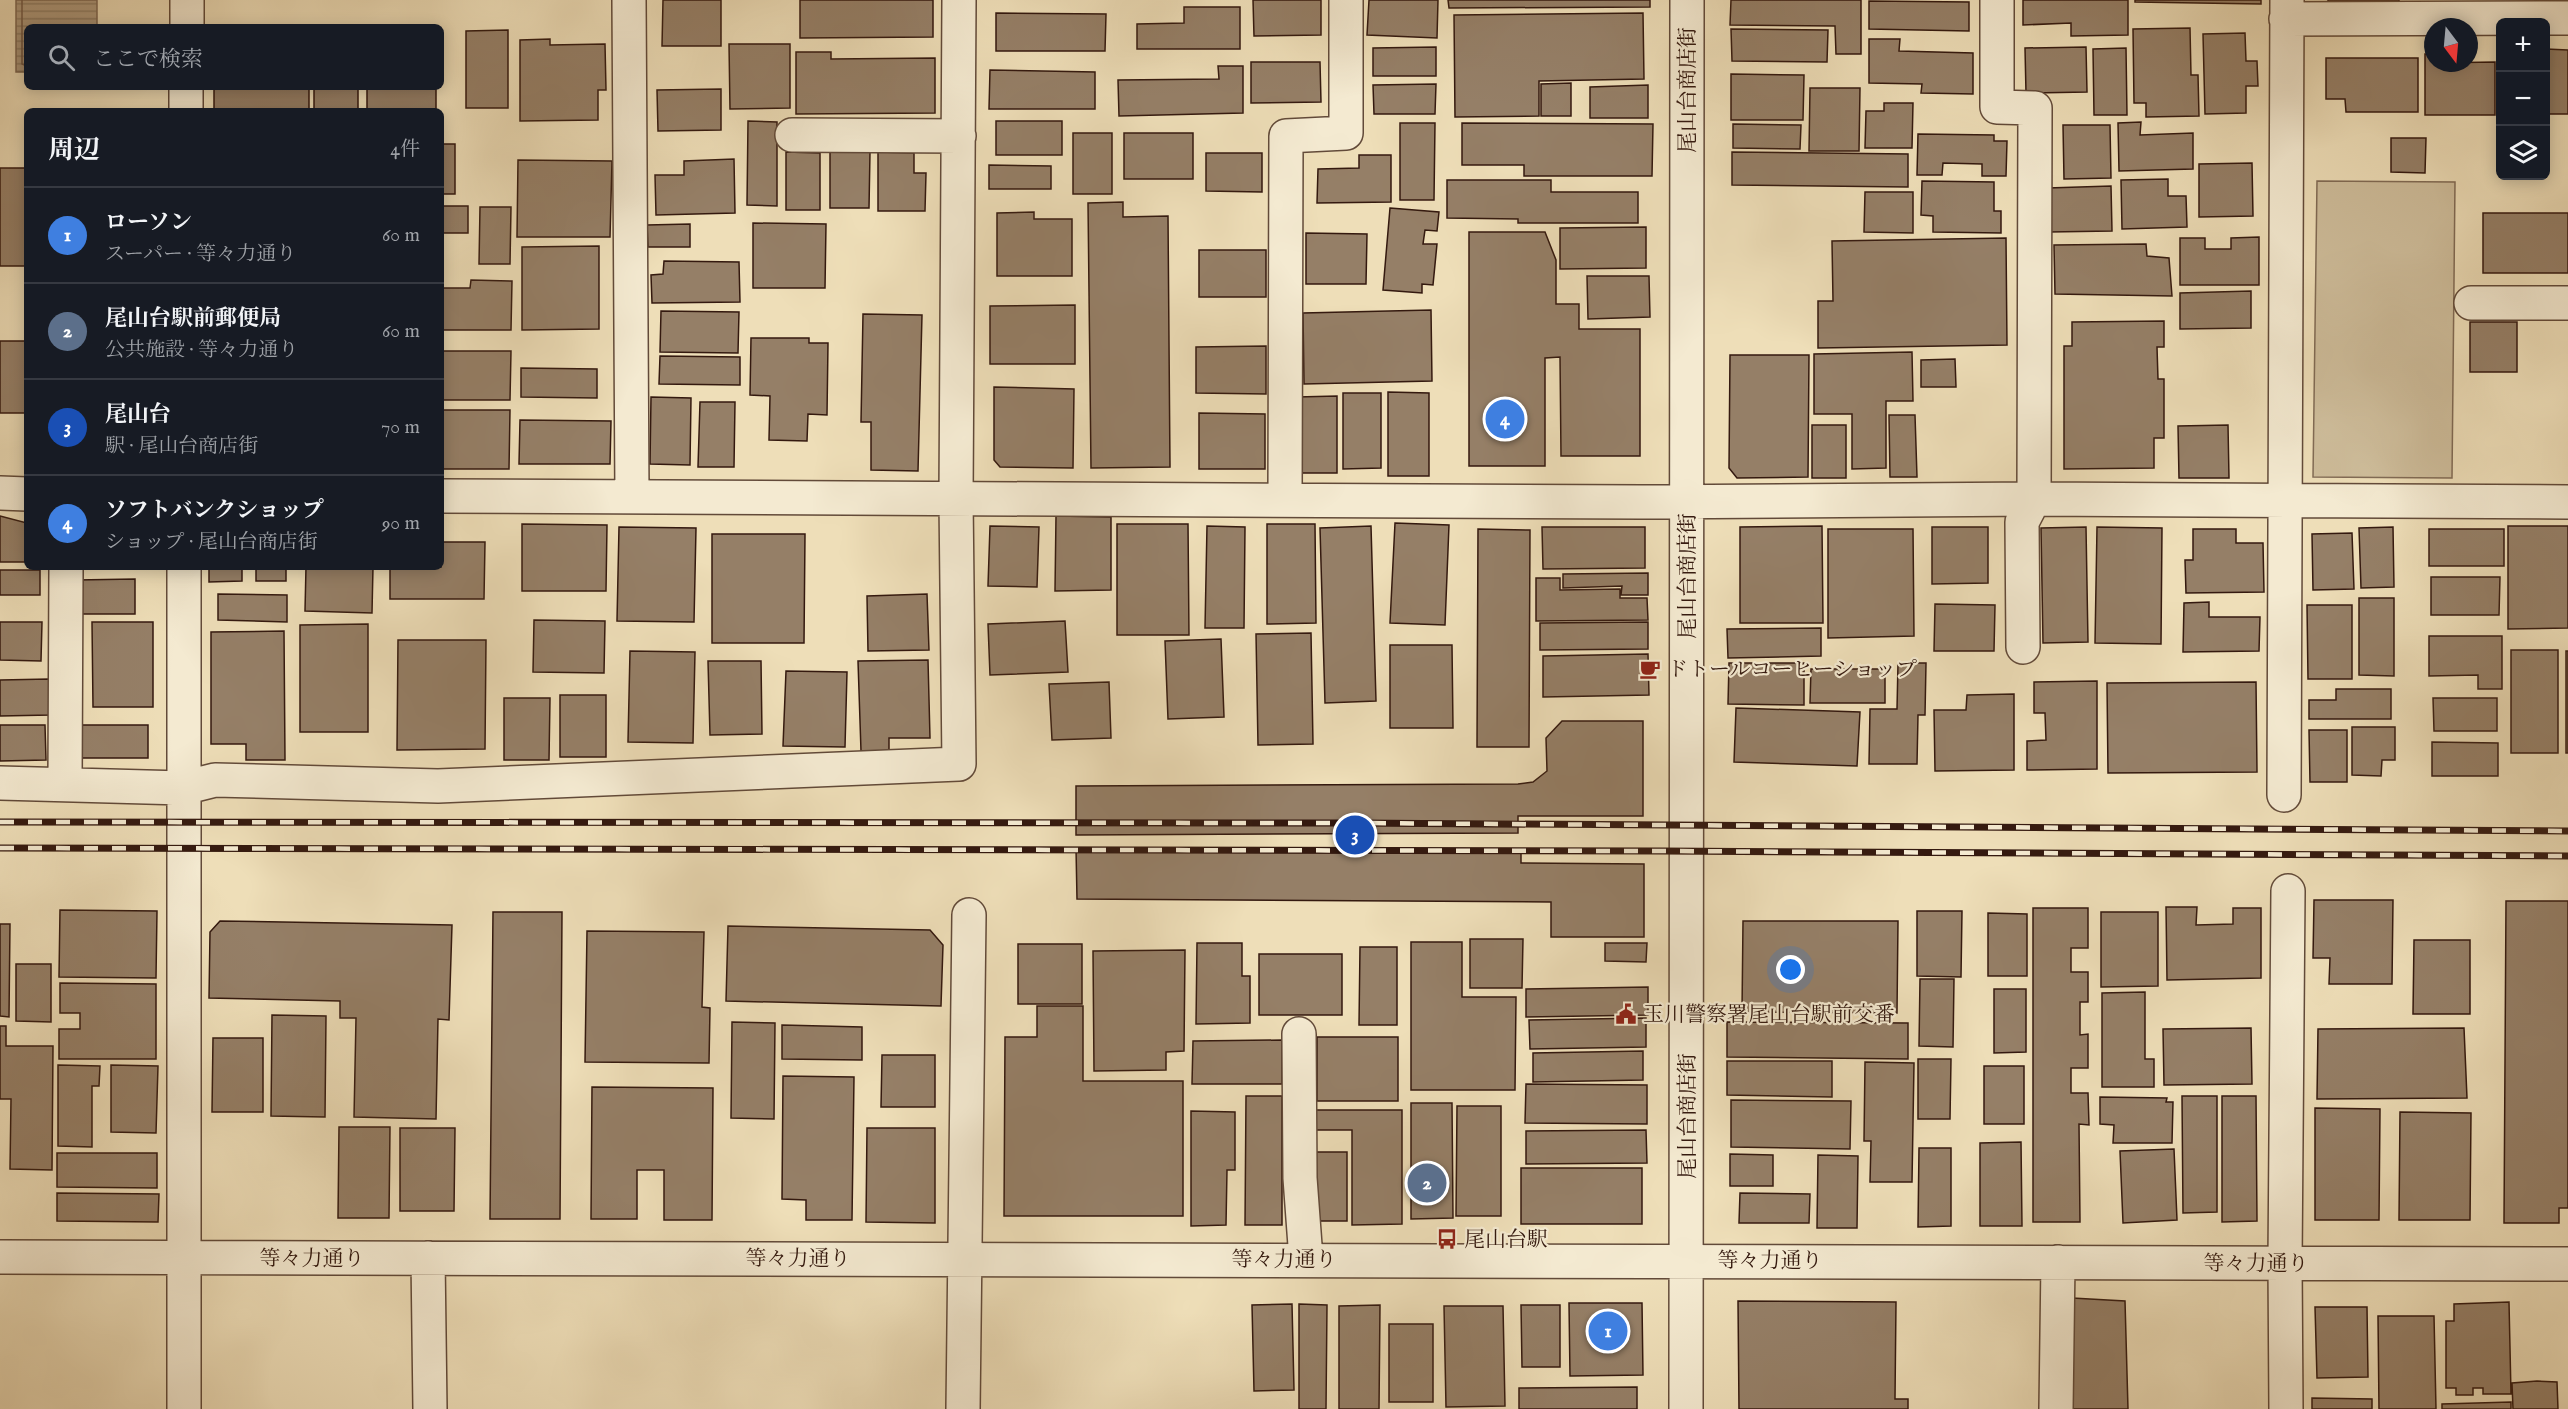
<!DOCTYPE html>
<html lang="ja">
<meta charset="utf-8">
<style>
body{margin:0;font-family:"IM FELL English","Noto Serif JP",serif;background:#20242c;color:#f1f3f6}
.controls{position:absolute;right:18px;top:18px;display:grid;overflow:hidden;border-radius:9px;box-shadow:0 3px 15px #0003}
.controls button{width:54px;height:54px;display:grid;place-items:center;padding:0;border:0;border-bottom:2px solid #363941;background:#171b24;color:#f1f3f6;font:30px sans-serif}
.compass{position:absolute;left:2424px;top:18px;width:54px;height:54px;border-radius:50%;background:#171b24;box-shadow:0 3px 15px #0003;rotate:164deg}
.you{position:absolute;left:1791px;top:970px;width:21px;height:21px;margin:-15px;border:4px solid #fff;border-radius:50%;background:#1a73e8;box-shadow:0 0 0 9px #1a73e833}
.badge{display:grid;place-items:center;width:39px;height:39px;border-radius:50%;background:#ea580c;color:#fff;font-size:20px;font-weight:700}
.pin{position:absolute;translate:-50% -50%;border:3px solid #fff;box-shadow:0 2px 6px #0006}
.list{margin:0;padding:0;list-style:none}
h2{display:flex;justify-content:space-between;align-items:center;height:78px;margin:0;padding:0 24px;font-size:26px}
h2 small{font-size:20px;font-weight:400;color:#9ea1a6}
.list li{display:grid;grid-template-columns:39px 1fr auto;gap:18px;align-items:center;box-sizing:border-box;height:96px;padding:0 24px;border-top:2px solid #363941}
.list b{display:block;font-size:22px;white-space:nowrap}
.list p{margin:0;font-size:20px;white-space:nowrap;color:#9ea1a6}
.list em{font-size:20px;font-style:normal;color:#9ea1a6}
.icon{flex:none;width:33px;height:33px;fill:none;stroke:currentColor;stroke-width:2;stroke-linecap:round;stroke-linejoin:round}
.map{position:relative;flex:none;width:2568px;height:1409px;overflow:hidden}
.search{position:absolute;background:#171b24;box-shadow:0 3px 15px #0003;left:24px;top:24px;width:420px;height:66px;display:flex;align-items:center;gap:15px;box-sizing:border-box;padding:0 21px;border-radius:9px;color:#9ea1a6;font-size:22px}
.panel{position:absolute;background:#171b24;box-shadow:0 3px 15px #0003;left:24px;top:108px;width:420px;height:462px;border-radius:9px}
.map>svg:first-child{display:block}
.grass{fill:#cebd9b;stroke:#816b55;stroke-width:1.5}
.water{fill:url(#water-rules);stroke:#7e6752;stroke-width:1.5}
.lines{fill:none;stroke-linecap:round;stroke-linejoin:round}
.shore{stroke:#725a47;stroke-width:1.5}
.building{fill:#957f67;stroke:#34190f;stroke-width:1.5}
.minor-casing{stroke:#624a39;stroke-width:36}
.minor{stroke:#f4ead1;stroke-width:33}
.rail-casing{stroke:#34190f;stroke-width:7}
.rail{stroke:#f4ead1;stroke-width:4.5;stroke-dasharray:14;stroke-linecap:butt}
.labels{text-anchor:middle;stroke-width:4.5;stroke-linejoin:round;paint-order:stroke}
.street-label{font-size:21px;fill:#34190f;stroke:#f4ead1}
.poi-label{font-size:21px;fill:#34190f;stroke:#f4ead1;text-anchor:start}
</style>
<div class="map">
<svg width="2568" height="1409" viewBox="0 0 2568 1409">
<defs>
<pattern id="water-rules" width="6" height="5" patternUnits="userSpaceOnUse" patternTransform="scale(1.5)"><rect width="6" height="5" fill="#af9b7f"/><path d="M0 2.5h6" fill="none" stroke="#8f7e66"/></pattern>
</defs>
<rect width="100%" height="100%" fill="#eedeb8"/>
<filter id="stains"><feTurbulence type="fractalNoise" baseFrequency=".00333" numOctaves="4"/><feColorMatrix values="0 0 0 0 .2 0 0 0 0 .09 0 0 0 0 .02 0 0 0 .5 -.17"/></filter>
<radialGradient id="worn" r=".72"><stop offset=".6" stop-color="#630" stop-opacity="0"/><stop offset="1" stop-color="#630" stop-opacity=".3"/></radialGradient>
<!-- grass -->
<path class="grass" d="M2317,181L2455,182L2452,478L2313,477Z"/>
<!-- water -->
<path class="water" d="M16,0H97V27H27V72H16Z"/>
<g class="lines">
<!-- shore -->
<path class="shore" d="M22,0V64L27,66"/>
</g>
<!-- building -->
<path class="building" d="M663,0H721V46H662Z
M800,0H933V37L800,38Z
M1253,0H1321V35L1254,36Z
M1369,0H1438L1437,38L1367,35Z
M1448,0H1650V7L1449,8Z
M1731,0H1861V54H1836L1835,26L1730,25Z
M2023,0H2128V35L2071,36V23L2023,25Z
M2135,0H2261V4L2135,2Z
M2328,0H2399V2L2328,3Z
M1869,1L1969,2V31L1869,29Z
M1184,7H1240V49H1137V24L1184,23Z
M996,13L1106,14L1105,51H996Z
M1643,13L1644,79L1539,81V116L1455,117L1454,15Z
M2190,28L2191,75H2198L2199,116L2146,117V103H2134L2133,29Z
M1731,29L1828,30L1827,62L1732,61Z
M508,30V108H466V31Z
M2245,33L2246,61H2257L2258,86H2246V113L2205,114L2203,34Z
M550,39V45L605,44L606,90H598V120L520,121V40Z
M1869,39H1900L1899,51L1973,53V94L1921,93L1922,84L1869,83Z
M729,44H790V108L730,109Z
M1436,47V76H1373V48Z
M2086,47L2087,92L2026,93L2025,48Z
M2126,48L2127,115H2094L2093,49Z
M2546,49L2568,50V114H2546Z
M796,52H831V59L935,58V113L796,114Z
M2425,54H2433V63L2495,62V115H2425Z
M2326,58H2418V112H2346L2345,99H2326Z
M1251,62H1320L1321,102L1251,103Z
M1218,66H1243V113L1119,116L1118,80L1219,79Z
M990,70L1095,72V109H989Z
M1731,74L1804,75L1803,120H1731Z
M1571,83V116H1541V84Z
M1436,84L1435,114H1374L1373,85Z
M1648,85V118H1590V87Z
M214,87H309V111H214Z
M314,87H358V111H314Z
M367,87H436V111H367Z
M1810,88H1860L1859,151H1809Z
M721,89V130L658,131L657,90Z
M1884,103H1913L1912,148H1865L1866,111H1884Z
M748,121L777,122V206L747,205Z
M996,121H1062V155H996Z
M2141,122L2140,135L2193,133V169L2119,171L2118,123Z
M1400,123H1435L1434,200H1400Z
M1462,123L1653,124L1652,176H1524V165H1462Z
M1733,124L1801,125L1800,149L1733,148Z
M2063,125H2110L2111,178L2064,179Z
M1073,133H1112V194H1073Z
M1124,133H1193V179H1124Z
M1918,134L1994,135V141H2007L2006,176H1982V164L1943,163L1942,175H1917Z
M2391,138H2426L2425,173L2391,172Z
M441,144H455V194H441Z
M786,152L820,153V210H786Z
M830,152H870L869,208H830Z
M878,152L914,153V173H926L925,211H878Z
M1732,152L1908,154V187L1732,185Z
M1206,153H1262V192L1206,191Z
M1359,155H1391V202L1317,203L1318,169L1359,168Z
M734,159L735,213L656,215L655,175H684V161Z
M518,160L612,161L610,237H517Z
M2252,163L2253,216L2199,217V164Z
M989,165L1051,166V189H989Z
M0,168H27V266H0Z
M2168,179V196H2186L2187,227L2122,229L2121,180Z
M1447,180H1551V192H1638V223H1518V219L1447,218Z
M1922,181L1994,182V211H2001V233L1933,232V216L1921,215Z
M2111,186L2112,231L2049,232L2048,188Z
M1865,192H1913V233L1864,232Z
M1123,202V217L1168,216L1170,467L1091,468L1088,203Z
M441,206H468V233H441Z
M480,207H511L510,264H479Z
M1390,208L1439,212L1437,231L1425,230L1423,244H1437L1433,285L1422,284V293L1383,290Z
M1034,212V219H1072V276H997V213Z
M2483,213H2568V273H2483Z
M753,223L826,224L825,288H753Z
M690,224V247H648L647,225Z
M1646,227V268L1560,269V228Z
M1469,232H1545L1556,260V304H1579V329H1640V456H1561L1560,357L1545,358V466H1469Z
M1306,233L1367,234L1366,284H1306Z
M2259,237V285H2180V238H2205V249H2231V238Z
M2006,238L2007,345L1818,348V301H1833L1832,241Z
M2146,244L2147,256L2169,258L2172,296L2055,294L2054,245Z
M599,246V329L522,330V247Z
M1199,250H1266V297H1199Z
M664,261L739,262L740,302L652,303L651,275L663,274Z
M1587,276H1649L1650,317L1588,319Z
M471,280L512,281L511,330H441V288H470Z
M2251,291V328L2180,329V293Z
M1075,305V364H990V306Z
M1431,310L1432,381L1304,384L1303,313Z
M661,311L739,312L738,353L660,352Z
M863,314L922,315L918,471L871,470V422H861Z
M2164,321V347H2157L2158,379H2164V438H2154V468L2064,469V346H2072V322Z
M2470,322H2517V372H2470Z
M751,338H809V343H828L827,415L808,414L807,441L769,440L770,396L750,395Z
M0,341H27V413H0Z
M1266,346V394L1196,393V347Z
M441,351H511L510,400H441Z
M1912,352L1913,401H1886V468L1852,469V414H1814V354Z
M1730,355H1809L1808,477L1737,478L1729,468Z
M660,356L740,357V385L659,384Z
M1955,359L1956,387H1921V360Z
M521,368L597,369V398L521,397Z
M994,387L1074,389L1073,468L1000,467L994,460Z
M1388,392L1429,393V476H1388Z
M1343,393H1381V468L1343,469Z
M1337,396V473H1297V397Z
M651,397L691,398L690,465L650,464Z
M700,402H735L734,467H698Z
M441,410H510L509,469H441Z
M1199,413L1265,414V469H1199Z
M1889,415H1915L1917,477H1890Z
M520,420L611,421L610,464H519Z
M1812,425H1846V478H1812Z
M2228,425L2229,478H2179L2178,426Z
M0,516L27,523V562H0Z
M1056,516L1111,517V590L1055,591Z
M1395,523L1449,525L1445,625L1390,623Z
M522,524L607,525L606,591H522Z
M1117,524H1188L1189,635H1117Z
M1267,524H1315L1316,623L1267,624Z
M990,526L1039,527L1037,587L988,586Z
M1207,526L1245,527L1244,628H1205Z
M1371,526L1376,701L1325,703L1320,528Z
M1822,526L1823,623H1740V527Z
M2508,526H2568V628L2508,629Z
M619,527L696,528L694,622L617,621Z
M1542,527H1645V568L1543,569Z
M1932,527H1988V583L1932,584Z
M2086,527L2088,642L2043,643L2041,528Z
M2097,527L2162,528L2161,644L2095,643Z
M2393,527L2394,587L2361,588L2359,528Z
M1478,529L1530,530L1529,747H1477Z
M1828,529H1913L1914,636L1828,638Z
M2193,529H2236V543H2263L2264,592L2186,593L2185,560H2193Z
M2429,529H2504V566H2429Z
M2352,533L2354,589L2313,590L2312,534Z
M712,534H805L804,643H712Z
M441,542H485L484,599H390V567H441Z
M209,567H242V581L209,582Z
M256,567H286V581H256Z
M306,567H373L372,613L305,611Z
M0,570H40V595H0Z
M1648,573V595H1621L1622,586L1563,588V574Z
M2431,577H2500L2499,615H2431Z
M1536,578H1560V590L1620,589V598H1647L1648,620L1536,621Z
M135,579V614H75L76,580Z
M218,594L287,595V622L218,620Z
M927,594L929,650L868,651L867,596Z
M2359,598H2394V676L2359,675Z
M2209,602V617H2260L2259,651L2183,652L2184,603Z
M1935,604L1995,605L1994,651H1934Z
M2307,605H2352V679H2308Z
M534,620L605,621L604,673L533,672Z
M1065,621L1068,672L990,675L988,624Z
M0,622H42L41,661L0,660Z
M92,622H153V707H93Z
M1648,622V649L1540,650V623Z
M368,624V732H300V625Z
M1821,628V656L1728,658L1727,629Z
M284,631L285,760H246V744H211V632Z
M1311,633L1313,744L1258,745L1256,634Z
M2429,636H2502V689H2478V675L2429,676Z
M1221,639L1224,717L1168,719L1165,641Z
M398,640H486L485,749L397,750Z
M1390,645H1452L1453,728H1390Z
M2511,650H2558V753H2511Z
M630,651L695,652L693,743L628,742Z
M2566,651H2568V753H2566Z
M1648,654L1649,695L1543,697V656Z
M928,660L930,738H889V751H861L858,661Z
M708,661H761L762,734L710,735Z
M1729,663H1804V705L1728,704Z
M1898,663H1926L1925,715H1918L1917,764H1869L1870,709H1897Z
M1811,669H1885V703H1810Z
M786,671L847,672L845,747L783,746Z
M49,679L50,715L0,716V680Z
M2097,681V769L2027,770V741L2046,740L2045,713H2034V682Z
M1109,682L1111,738L1052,740L1049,684Z
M2256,682L2257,772L2108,773L2107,683Z
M2336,689H2391V719H2309V700H2336Z
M2014,694V770L1935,771L1934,710H1966L1967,695Z
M560,695H606V757H560Z
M504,698H550L549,760H504Z
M2433,698H2497V731H2434Z
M1736,708L1860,712L1857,766L1734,762Z
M1562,721H1643V816H1518V833L1076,835V786L1518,784L1533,782L1547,771L1546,738Z
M0,725H45L46,760L0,761Z
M80,725H148V758H80Z
M2352,727H2395V760H2382L2381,776L2352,775Z
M2309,730H2347V782H2310Z
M2432,742L2498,743V776H2432Z
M1076,848L1521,849V863L1644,864V937H1551V902L1077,899Z
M2314,900H2393L2392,984H2329L2330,958H2313Z
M2506,901H2568V1208H2559V1223H2504Z
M2166,907H2197L2196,925L2233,924V908H2261V978L2167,980Z
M2033,908H2088V948H2071V972H2088V1002H2080V1035L2088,1034V1068H2071V1093H2088L2089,1125L2079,1124L2080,1222H2033Z
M60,910L157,911L156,978L59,977Z
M1917,911H1962L1961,977L1917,976Z
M493,912H562L560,1219H490Z
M2101,912H2158V986L2101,987Z
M1988,913L2027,914V976H1988Z
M220,921L452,925L449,1020L438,1019L436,1119L354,1117L356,1018H340V1001L209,998L210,932Z
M1743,921H1898L1897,1013L1742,1012Z
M0,924H10L9,1017L0,1016Z
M728,926L930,930L943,945L941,1006L726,1001Z
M587,931L704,932L702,1007L710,1008L709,1063L585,1062Z
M1470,939H1523L1522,988H1470Z
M2414,940H2470V1014H2413Z
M1411,942H1462V997H1516L1515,1090H1411Z
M1197,943H1242V976H1250V1023L1196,1024Z
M1605,943H1647L1646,962L1605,961Z
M1018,944H1082V1004H1018Z
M1360,947H1397V1025H1359Z
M1185,950L1184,1051L1166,1052V1070L1094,1071L1093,951Z
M1259,954H1342V1015H1259Z
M16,964H51V1022L16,1021Z
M1920,979H1954L1953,1047L1919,1046Z
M60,983L156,984V1059H59V1029H80V1013H60Z
M1648,987V1015L1526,1017V989Z
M1994,989H2026V1052L1994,1053Z
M2145,992V1059H2154V1087H2102V993Z
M1037,1006H1083V1081H1183V1216H1004L1005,1037H1037Z
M272,1015L326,1016L325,1117L271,1116Z
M1646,1018V1047L1530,1049L1529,1020Z
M732,1022L775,1023L774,1119L731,1118Z
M1727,1022L1908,1023V1059L1727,1057Z
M782,1025L862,1027V1060L782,1059Z
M0,1026H6V1046H53L52,1170L10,1169L11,1099H0Z
M2251,1028L2252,1084L2164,1085L2163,1029Z
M2464,1028L2467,1098L2317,1099L2318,1029Z
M1317,1037H1398V1101H1317Z
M213,1038H263V1112H212Z
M1282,1040V1084H1192L1193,1041Z
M1643,1051V1080L1533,1082V1053Z
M882,1055H935V1107H881Z
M1918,1059H1951L1950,1119H1918Z
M1727,1061H1832V1097L1727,1095Z
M1865,1062L1914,1063L1912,1182H1870L1871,1141H1864Z
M58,1065L100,1066L99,1086H92V1147L58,1146Z
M111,1065L158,1066L156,1133L111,1132Z
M1984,1066H2024V1124H1984Z
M783,1076L854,1077L852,1220H806V1200L782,1199Z
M1526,1084L1647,1085V1124L1525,1123Z
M592,1087L713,1088L712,1220H664V1170H637V1219H591Z
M1246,1096H1282V1225H1245Z
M2182,1096H2217V1212L2183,1213Z
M2222,1096H2256L2257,1221L2222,1222Z
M2100,1097L2167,1098L2166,1102H2173L2172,1143H2113L2114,1125L2100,1124Z
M1731,1100L1851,1101L1850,1149L1731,1147Z
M1411,1103H1452L1453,1218L1411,1219Z
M1457,1106H1501V1216H1456Z
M2315,1108L2380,1109L2379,1220H2315Z
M1312,1110H1402V1224L1352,1225V1130H1312Z
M1191,1111L1235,1112V1170H1227L1226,1225L1191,1226Z
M2400,1112L2471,1113L2470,1220H2399Z
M339,1127H390L389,1218H338Z
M400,1128H455L454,1211H400Z
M867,1128H935V1223L866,1222Z
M1646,1130L1647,1163L1526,1164V1131Z
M2021,1142L2022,1226H1980V1143Z
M1919,1148H1951V1226L1918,1227Z
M2174,1149L2177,1220L2123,1223L2120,1151Z
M1313,1152H1347V1221H1312Z
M57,1153H157V1188L57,1187Z
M1730,1154L1773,1155V1186H1730Z
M1818,1155L1858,1156L1857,1228H1817Z
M1521,1168H1642V1224H1521Z
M57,1193L159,1194L158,1222L57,1221Z
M1740,1193L1810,1194L1809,1223H1739Z
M2072,1298L2125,1301L2128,1409H2072Z
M1738,1301L1896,1302L1895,1399H1908V1409H1739Z
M2509,1302L2511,1394H2483V1388H2473V1395H2456V1388H2446V1321H2454V1304Z
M1569,1303H1642L1643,1375L1570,1376Z
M1292,1304L1294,1390L1254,1391L1252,1305Z
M1299,1304L1327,1305L1326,1409H1299Z
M1380,1305L1379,1409H1339V1306Z
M1521,1305H1560V1367H1522Z
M1444,1306H1503L1505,1406L1446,1407Z
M2315,1307H2367L2368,1377L2317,1378Z
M2378,1316H2434L2436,1409H2379Z
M1389,1324H1433V1402H1389Z
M2537,1381L2557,1382L2558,1409H2513L2512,1383Z
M1637,1387V1409H1519V1388Z
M2312,1398L2372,1399V1409H2312Z
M2511,1402V1409H2442V1404Z"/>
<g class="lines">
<!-- minor casing -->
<g class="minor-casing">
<path id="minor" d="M629,0L632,495
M1997,0V107L2035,108L2034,499L2022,522L2023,647
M2286,19L2568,18
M187,27V0
M186,111V87
M792,135L959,136
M2471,303H2568
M0,493L27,494
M441,496L1642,502L2034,499L2568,502
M1285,499L1286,136L1346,133V0
M0,783L183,788L215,780L438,786L959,764L956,499L959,0
M65,783L66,567
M2284,795L2287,0
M1299,1034L1300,1178L1306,1259
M0,1257L2568,1264
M428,1258L430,1409
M184,1409V567
M963,1409L969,915
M1686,1409L1687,0
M2056,1409L2058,1262
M2286,1409L2285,1263L2288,891"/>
</g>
<!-- minor -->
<use href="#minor" class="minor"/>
<!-- rail casing -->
<g class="rail-casing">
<path id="rail" d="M0,822L1355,823L2568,831
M0,848L1663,851L2568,856"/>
</g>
<!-- rail -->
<use href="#rail" class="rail"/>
</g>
<!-- icons -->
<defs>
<g id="cafe-bare" transform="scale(1.62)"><path d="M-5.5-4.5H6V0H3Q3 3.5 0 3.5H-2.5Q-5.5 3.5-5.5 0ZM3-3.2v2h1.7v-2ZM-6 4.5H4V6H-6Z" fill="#8f2418" stroke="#f4ead1" stroke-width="2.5" paint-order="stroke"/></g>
<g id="civic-bare" transform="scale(1.62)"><path d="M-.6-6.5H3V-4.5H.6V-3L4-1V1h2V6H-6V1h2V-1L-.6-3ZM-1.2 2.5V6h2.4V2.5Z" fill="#8f2418" stroke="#f4ead1" stroke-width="2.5" paint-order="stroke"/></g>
<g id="bus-bare" transform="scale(1.62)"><path d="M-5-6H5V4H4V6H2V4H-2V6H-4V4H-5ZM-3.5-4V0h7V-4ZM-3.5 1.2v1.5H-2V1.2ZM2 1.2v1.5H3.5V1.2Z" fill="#8f2418" stroke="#f4ead1" stroke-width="2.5" paint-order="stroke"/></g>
</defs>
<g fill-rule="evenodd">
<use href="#cafe-bare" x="1650" y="669"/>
<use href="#civic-bare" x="1626" y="1014"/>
<use href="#bus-bare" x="1447" y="1239"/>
</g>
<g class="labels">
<!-- street labels -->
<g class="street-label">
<text transform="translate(1687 90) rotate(-90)" y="7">尾山台商店街</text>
<text transform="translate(1687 576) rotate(-90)" y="7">尾山台商店街</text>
<text transform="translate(1687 1116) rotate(-90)" y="7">尾山台商店街</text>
<text x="312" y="1265">等々力通り</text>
<text x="798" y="1265">等々力通り</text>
<text x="1284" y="1266">等々力通り</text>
<text x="1770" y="1267">等々力通り</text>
<text x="2256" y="1270">等々力通り</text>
</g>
<!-- poi labels -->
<g class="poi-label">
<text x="1667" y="676">ドトールコーヒーショップ</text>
<text x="1643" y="1021">玉川警察署尾山台駅前交番</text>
<text x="1464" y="1246">尾山台駅</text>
</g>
</g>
<rect width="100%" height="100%" filter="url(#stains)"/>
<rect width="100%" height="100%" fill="url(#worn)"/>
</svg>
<div class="controls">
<button>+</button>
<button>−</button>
<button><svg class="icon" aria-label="layers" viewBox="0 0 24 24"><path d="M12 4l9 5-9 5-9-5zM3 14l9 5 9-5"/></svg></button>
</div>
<svg class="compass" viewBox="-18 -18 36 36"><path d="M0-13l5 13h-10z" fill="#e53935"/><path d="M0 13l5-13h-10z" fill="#9ea1a6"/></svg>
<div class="you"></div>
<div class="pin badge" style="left:1608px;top:1331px;background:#3f7fe0">1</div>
<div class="pin badge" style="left:1427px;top:1183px;background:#5c6f8a">2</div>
<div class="pin badge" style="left:1355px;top:835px;background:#1a4fb4">3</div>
<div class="pin badge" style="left:1505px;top:419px;background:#3f7fe0">4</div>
<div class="search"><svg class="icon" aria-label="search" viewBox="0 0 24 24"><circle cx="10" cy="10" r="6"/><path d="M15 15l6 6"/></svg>ここで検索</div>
<section class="panel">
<h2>周辺<small>4件</small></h2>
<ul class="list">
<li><span class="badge" style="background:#3f7fe0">1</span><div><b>ローソン</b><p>スーパー · 等々力通り</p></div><em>60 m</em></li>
<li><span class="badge" style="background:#5c6f8a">2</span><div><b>尾山台駅前郵便局</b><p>公共施設 · 等々力通り</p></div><em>60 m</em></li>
<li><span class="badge" style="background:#1a4fb4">3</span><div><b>尾山台</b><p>駅 · 尾山台商店街</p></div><em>70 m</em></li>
<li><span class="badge" style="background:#3f7fe0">4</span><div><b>ソフトバンクショップ</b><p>ショップ · 尾山台商店街</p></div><em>90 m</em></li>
</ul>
</section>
</div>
